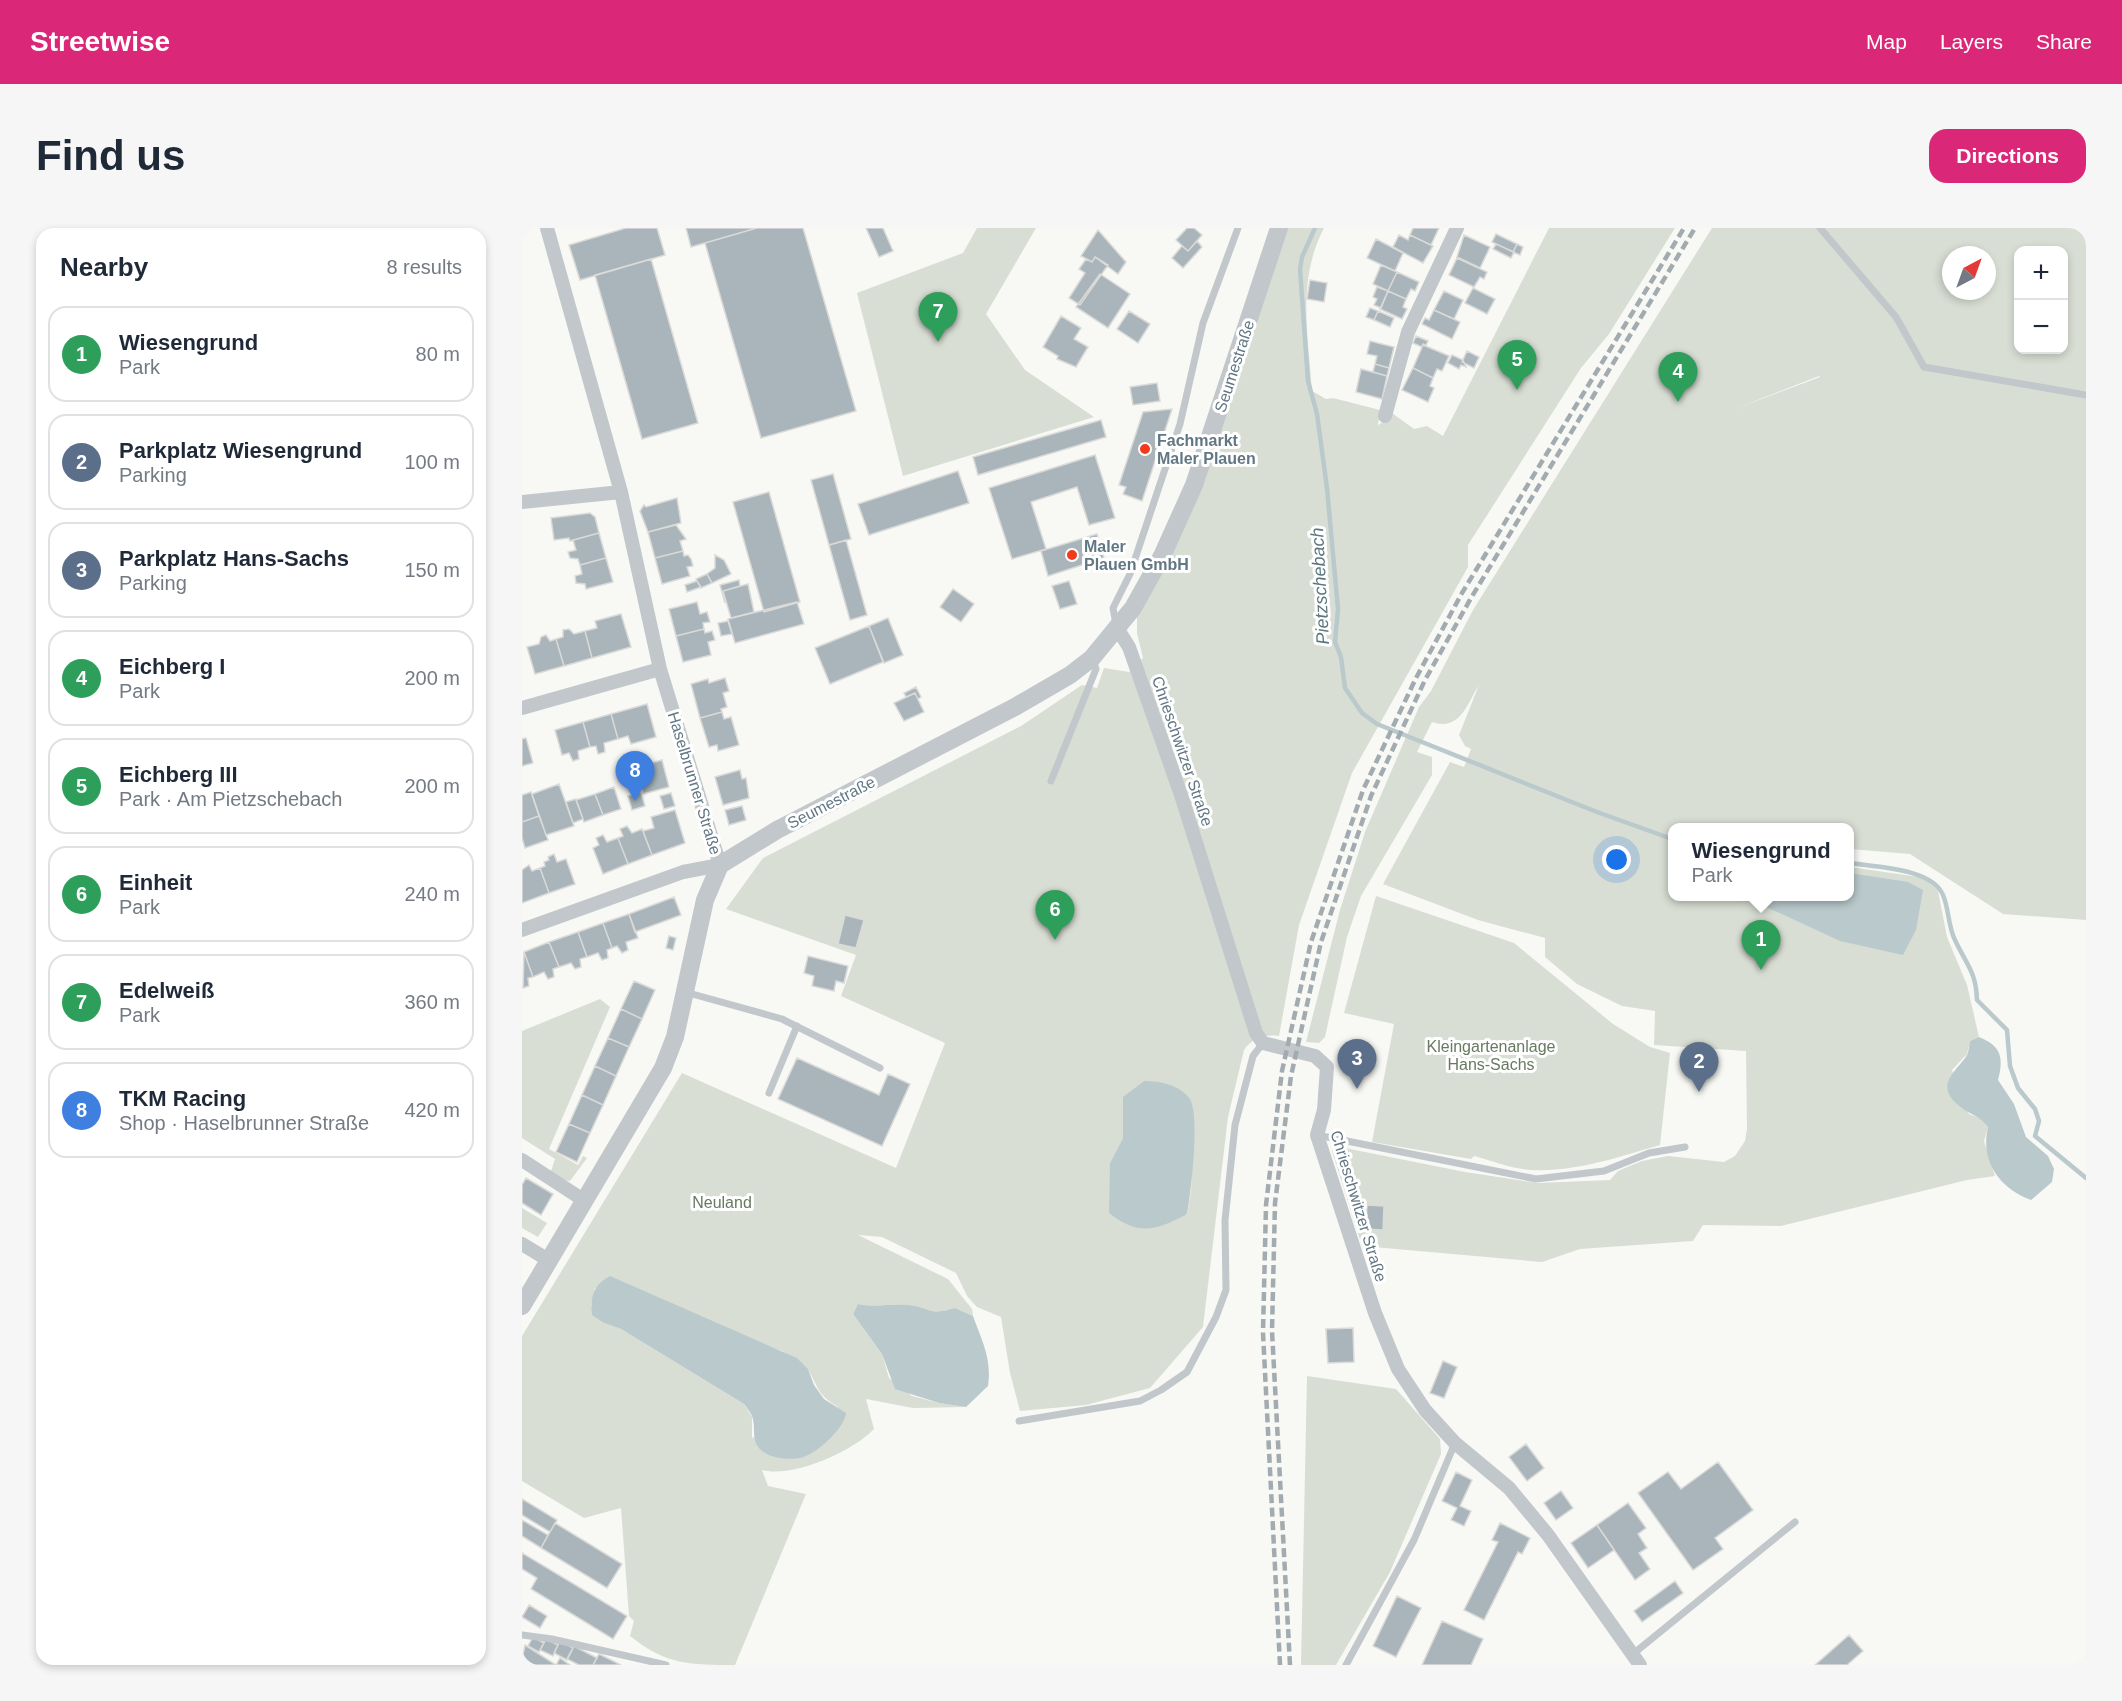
<!DOCTYPE html>
<meta charset="utf-8">
<style>
body{margin:0;font-family:Arial,sans-serif;background:#f6f6f7;color:#1f2937}
.controls{position:absolute;right:18px;top:18px;display:grid;overflow:hidden;border-radius:12px;box-shadow:0 3px 9px #0003}
.controls button{width:54px;height:54px;display:grid;place-items:center;padding:0;border:0;border-bottom:2px solid #e0e1e3;background:#fff;color:#1f2937;font:30px sans-serif}
.compass{position:absolute;left:1420px;top:18px;width:54px;height:54px;border-radius:50%;background:#fff;box-shadow:0 3px 9px #0003;rotate:41deg}
.you{position:absolute;left:1095px;top:632px;width:21px;height:21px;margin:-15px;border:4px solid #fff;border-radius:50%;background:#1a73e8;box-shadow:0 0 0 9px #1a73e833}
.badge{display:grid;place-items:center;width:39px;height:39px;border-radius:50%;background:#db2777;color:#fff;font-size:20px;font-weight:700}
.pin{position:absolute;translate:-50% -50px;filter:drop-shadow(0 2px 3px #0008)}
.pin::after{content:'';position:absolute;top:32px;width:21px;height:18px;background:inherit;clip-path:polygon(0 0,100% 0,50% 100%)}
.popup{position:absolute;left:1146px;top:595px;width:186px;height:78px;box-sizing:border-box;display:grid;place-content:center;border-radius:12px;background:#fff;filter:drop-shadow(0 2px 4px #0005);font-size:20px;white-space:nowrap;color:#747a83}
.popup b{font-size:22px;color:#1f2937}
.popup::after{content:'';position:absolute;left:50%;top:100%;margin-left:-12px;border:12px solid transparent;border-top-color:#fff}
.list{margin:0;padding:0;list-style:none}
h2{display:flex;justify-content:space-between;align-items:center;height:78px;margin:0;padding:0 24px;font-size:26px}
h2 small{font-size:20px;font-weight:400;color:#747a83}
.list li{display:grid;grid-template-columns:39px 1fr auto;gap:18px;align-items:center;box-sizing:border-box;height:96px;margin:0 12px 12px;padding:0 12px;border:2px solid #e0e1e3;border-radius:18px}
.list b{display:block;font-size:22px;white-space:nowrap}
.list p{margin:0;font-size:20px;white-space:nowrap;color:#747a83}
.list em{font-size:20px;font-style:normal;color:#747a83}
.map{position:relative;flex:none;width:1564px;height:1437px;overflow:hidden;border-radius:18px}
header{display:flex;align-items:center;gap:36px;box-sizing:border-box;height:84px;padding:0 30px;background:#db2777;color:#fff}
header strong{font-size:28px}
nav{display:flex;gap:33px;margin-inline-start:auto;font-size:21px}
.intro{display:flex;align-items:center;justify-content:space-between;box-sizing:border-box;height:144px;padding:0 36px}
h1{margin:0;font-size:42px}
.button{padding:15px 27px;border-radius:18px;background:#db2777;color:#fff;font-size:21px;font-weight:700}
main{display:flex;gap:36px;padding:0 36px}
aside{flex:1;background:#fff;border-radius:18px;box-shadow:0 3px 9px #0003}
.map>svg:first-child{display:block}
.green{fill:#d9ded4;fill-rule:evenodd}
.water{fill:#b9c9cc}
.lines{fill:none;stroke-linecap:round;stroke-linejoin:round}
.stream{stroke:#b9c9cc;stroke-width:4.5}
.building{fill:#a9b5ba;stroke:#dadad8;stroke-width:1.5}
.service{stroke:#c1c7ca;stroke-width:7}
.minor{stroke:#c1c7ca;stroke-width:14}
.tertiary{stroke:#c1c7ca;stroke-width:18}
.rail{stroke:#a2abb0;stroke-width:4.5;stroke-dasharray:9 4.5;stroke-linecap:butt}
.poi-dot{fill:#f23a1c;stroke:#fff;stroke-width:2}
.labels{text-anchor:middle;stroke-width:6;stroke-linejoin:round;paint-order:stroke}
.street-label{font-size:16px;fill:#617783;stroke:#fff}
.poi-label{font-size:16px;font-weight:bold;fill:#617783;stroke:#fff;text-anchor:start}
.park-label{font-size:16px;fill:#677a60;stroke:#fff}
.water-label{font-size:18px;font-style:italic;fill:#5b777d;stroke:#fff}
</style>
<header>
<strong>Streetwise</strong>
<nav><a>Map</a><a>Layers</a><a>Share</a></nav>
</header>
<div class="intro"><h1>Find us</h1><a class="button">Directions</a></div>
<main>
<aside>
<h2>Nearby<small>8 results</small></h2>
<ul class="list">
<li><span class="badge" style="background:#2e9e5b">1</span><div><b>Wiesengrund</b><p>Park</p></div><em>80 m</em></li>
<li><span class="badge" style="background:#5c6f8a">2</span><div><b>Parkplatz Wiesengrund</b><p>Parking</p></div><em>100 m</em></li>
<li><span class="badge" style="background:#5c6f8a">3</span><div><b>Parkplatz Hans-Sachs</b><p>Parking</p></div><em>150 m</em></li>
<li><span class="badge" style="background:#2e9e5b">4</span><div><b>Eichberg I</b><p>Park</p></div><em>200 m</em></li>
<li><span class="badge" style="background:#2e9e5b">5</span><div><b>Eichberg III</b><p>Park · Am Pietzschebach</p></div><em>200 m</em></li>
<li><span class="badge" style="background:#2e9e5b">6</span><div><b>Einheit</b><p>Park</p></div><em>240 m</em></li>
<li><span class="badge" style="background:#2e9e5b">7</span><div><b>Edelweiß</b><p>Park</p></div><em>360 m</em></li>
<li><span class="badge" style="background:#3f7fe0">8</span><div><b>TKM Racing</b><p>Shop · Haselbrunner Straße</p></div><em>420 m</em></li>
</ul>
</aside>
<div class="map">
<svg width="1564" height="1437" viewBox="0 0 1564 1437">
<rect width="100%" height="100%" fill="#f8f8f5"/>
<!-- green -->
<path class="green" d="M455,0H514L464,86L503,142L572,189L381,248L335,65L441,25Z
M765,0H802C775,51 786,107 790,163L804,171L811,170L858,182L856,197L865,192L867,183L892,201L905,198L921,208L1027,0H1153L1087,106L1059,140L946,317V339L830,545L777,697L757,808C744,806 730,810 722,822L706,889L681,1099L628,1160L564,1177L498,1183L488,1145L479,1089L455,1079L445,1068L434,1045L360,1009L336,1007L426,1051L450,1081L451,1088L433,1080C405,1088 411,1080 387,1077C370,1075 353,1080 336,1076L331,1086L360,1126L367,1150L390,1168L417,1175L444,1179L391,1180L344,1171L352,1201C330,1224 271,1250 240,1242L246,1258L284,1266L213,1437C168,1437 144,1437 108,1408L112,1393L107,1388L99,1280L62,1290L0,1253V1108L160,845L374,940L423,815L319,768L334,727L204,681L241,630L499,498L560,457L575,460L582,440L607,444L621,430L615,405V384ZM622,853L672,898L669,962L665,987L588,935L601,910L602,869ZM73,1060L260,1123C268,1128 282,1135 287,1143C297,1161 296,1167 316,1179L230,1210V1189L222,1176L99,1101L82,1095L69,1077Z
M1190,0H1564V692L1481,686L1388,626L1328,621V600H1150V668H1328V639L1397,649L1409,654L1416,663L1425,709L1445,757L1457,809L1448,813L1445,826L1430,842L1447,886L1461,891L1466,899L1462,913L1473,948L1445,952L1259,998L1181,997L1171,1013L1058,1021L1020,1034L840,1018L810,923L813,918L943,944L1016,955L1088,952L1096,943L1120,933L1146,928L1202,934L1213,928L1223,913L1225,901L1224,823L1132,817L1133,783L1100,778L1055,756L1023,729V710L956,692L861,656L928,534L942,539L949,521L943,518L937,507L957,457C944,478 938,503 910,494L895,524L910,529V547L839,668L825,709L803,809L797,815L784,814L818,682L843,604L897,479L909,463L951,382ZM1496,22H1542V122H1496ZM1429,27H1465V63H1429ZM1297,148L1298,149L1213,181Z
M854,668L992,715L1091,796L1128,819L1148,825L1138,917C1096,929 1055,944 1010,942C990,941 971,933 952,928L949,931L850,914L872,796L822,785Z
M78,771L88,779L27,921L56,937L61,928L65,930L48,953L40,952L29,943L33,931L0,910V803Z
M0,980L25,995L16,1009L0,1000Z
M785,1148L874,1161L918,1211L919,1226L868,1344L814,1437H779Z"/>
<!-- water -->
<path class="water" d="M1328,645L1386,654L1401,662L1394,702L1381,727L1318,713L1223,669L1328,668Z
M1457,809C1479,818 1482,829 1476,852L1492,876L1504,909L1526,928L1532,941L1530,954L1509,972C1477,960 1458,933 1466,899C1458,887 1445,886 1435,876C1412,856 1436,842 1445,827C1447,823 1447,817 1448,813Z
M622,853C638,853 658,857 668,871C678,888 669,965 665,986C634,1003 616,1008 587,985L588,935L601,910V869Z
M88,1048L275,1130L286,1141L292,1157L302,1171L324,1185C323,1199 297,1223 284,1228C273,1233 253,1231 243,1225C227,1215 235,1202 230,1188C228,1184 225,1180 222,1176L99,1101L82,1095L70,1087C68,1069 71,1057 88,1048Z
M336,1076C353,1080 369,1075 387,1077C411,1080 405,1088 433,1080L451,1088C460,1113 470,1131 466,1158L444,1179L417,1175L373,1161L360,1126L331,1086Z"/>
<g class="lines">
<!-- stream -->
<path class="stream" d="M793,0L780,29L778,41L786,153L795,186L805,260L816,381L813,414L819,429L823,460L840,485L855,496L1075,584L1150,611
M1328,635C1353,639 1410,640 1421,667C1427,681 1426,698 1433,712C1444,736 1454,743 1455,772L1485,802L1488,838L1496,860L1513,881L1517,893L1513,908L1564,950"/>
</g>
<!-- building -->
<path class="building" d="M104,0H135L143,27L58,52L47,17Z
M164,0H235L169,19Z
M235,0H281L334,183L239,210L183,15Z
M344,0H361L371,23L357,29Z
M665,0H672L680,7L666,23L654,12Z
M891,0H917L909,17L888,7Z
M576,2L604,34L596,46L573,29L570,34L559,28Z
M974,6L995,16L991,24L970,14Z
M877,7L886,12L888,7L911,18L901,35L871,19Z
M942,7L968,19L958,40L935,29Z
M854,11L881,25L873,43L845,30Z
M675,13L680,19L661,40L650,30L660,18L666,23Z
M974,16L992,24L989,30L971,21Z
M995,16L1001,19L998,27L991,24Z
M573,29L586,37L558,77L547,70L563,45L557,41L564,31L570,34Z
M935,30L965,44L962,51L958,49L952,59L927,47Z
M129,31L176,195L120,211L73,47Z
M859,37L875,44L866,63L851,56Z
M875,44L897,54L893,63L889,61L884,71L866,63Z
M578,46L608,66L586,100L554,79Z
M788,52L805,55L802,74L785,71Z
M855,59L866,63L859,80L852,77L855,71L851,69Z
M951,60L973,71L965,86L943,75Z
M866,63L884,71L881,79L885,81L880,91L858,81Z
M922,63L941,72L932,91L912,82Z
M848,80L856,83L852,92L844,89Z
M912,82L938,94L930,111L900,96L903,90L907,92Z
M607,83L628,96L616,115L595,101Z
M856,83L872,90L868,99L852,92Z
M539,88L559,100L552,111L566,119L554,139L535,131L536,128L521,119Z
M894,108L906,113L904,117L901,116L900,119L891,115Z
M848,113L872,119L867,140L853,136L855,128L845,126Z
M901,117L927,128L920,143L915,141L911,150L891,140Z
M945,123L957,129L952,140L940,134Z
M930,127L941,132L944,139L939,137L937,141L926,135Z
M853,136L867,140L865,148L851,144Z
M891,140L911,150L908,158L912,160L906,174L880,162Z
M839,141L865,148L860,171L834,164Z
M635,155L638,173L611,177L608,159Z
M650,181L620,273L601,266L604,259L597,257L621,184Z
M579,192L584,209L456,247L451,229Z
M573,227L593,290L567,297L555,259L509,274L524,321L490,331L467,260Z
M436,243L447,275L347,307L336,276Z
M311,246L329,311L307,317L289,252Z
M247,264L278,374L242,384L211,274Z
M155,270L159,295L126,304L118,283L122,277L124,279Z
M68,285L73,289L77,305L48,313L47,310L32,312L29,290Z
M154,297L164,311L158,313L161,323L133,330L126,304Z
M77,305L84,330L58,337L56,331L48,330L46,324L54,322L51,312Z
M575,306L582,330L526,348L519,323Z
M324,312L345,387L328,392L307,317Z
M161,323L162,328L166,327L169,331L171,338L165,339L168,348L140,356L133,330Z
M193,327L202,332L209,346L190,355L185,346L193,340Z
M84,330L91,354L64,361L63,356L54,355L53,348L60,346L58,337Z
M185,346L190,355L179,360L174,351Z
M217,352L218,358L201,363L203,375L198,357Z
M175,353L179,359L165,364L163,357Z
M547,353L555,376L538,381L530,358Z
M226,356L232,384L209,390L201,363Z
M431,361L452,376L439,394L418,379Z
M175,374L178,386L185,384L188,394L181,395L182,401L154,408L147,381Z
M275,374L282,396L213,415L206,391Z
M99,386L109,419L70,430L63,403L75,400L73,393Z
M366,390L381,427L362,435L347,398Z
M206,393L210,406L199,408L196,395Z
M347,398L361,434L308,456L293,420Z
M47,401L52,406L63,403L70,430L42,438L34,411L41,409V402Z
M182,401L183,405L190,403L193,412L186,414L189,427L161,434L154,408Z
M24,407L28,413L34,411L42,438L13,446L5,419L17,416L19,409Z
M203,450L207,463L201,465L205,479L199,481L200,484L178,490L169,456L186,451L187,455Z
M394,459L399,469L396,471L393,465L384,469L382,465Z
M393,465L402,484L382,493L372,475Z
M125,476L134,509L109,516L106,508L96,511L89,486Z
M200,484L202,491L209,489L217,517L196,523L195,517L187,519L178,490Z
M89,486L96,511L82,515L83,524L76,526L74,518L68,519L61,494Z
M61,494L68,519L56,523L57,531L51,533L47,525L40,527L33,502Z
M4,510L11,535L0,538V511Z
M140,532L147,559L121,566L114,539Z
M218,542L220,551L224,550L227,570L201,577L193,549Z
M37,556L52,598L24,607L10,566Z
M92,559L99,581L81,587L73,566Z
M9,564L17,588L0,594V567Z
M119,564L123,578L110,582L106,568Z
M149,565L153,578L142,581L138,568Z
M73,566L81,587L62,594L54,572Z
M54,571L61,591L51,595L44,574Z
M220,578L224,592L207,597L203,582Z
M153,582L163,615L130,627L121,603L132,600L129,589Z
M17,588L26,612L3,620L0,610V594Z
M105,598L110,605L120,601L130,627L106,636L96,610L101,608L98,601Z
M81,607L85,614L96,610L106,636L81,646L71,620L77,617L74,610Z
M32,626L35,634L44,631L53,656L27,665L18,640L23,638L22,634L27,632L26,629Z
M7,637L10,643L18,640L27,665L0,675V642Z
M152,669L159,687L113,704L107,686Z
M107,686L116,710L104,714L106,722L100,725L95,718L90,720L81,695Z
M323,687L342,692L334,720L316,716Z
M81,695L90,720L85,722L86,730L80,732L76,725L65,729L56,704Z
M56,704L65,729L58,731L59,739L53,741L49,735L37,739L27,714Z
M147,708L154,710L151,722L144,720Z
M27,714L37,739L31,741L32,749L26,751L22,744L11,749L2,724Z
M2,724L11,749L6,750L7,758L1,760Z
M286,728L326,738L322,755L314,753L312,763L290,758L292,748L282,745Z
M112,753L133,762L120,791L99,781Z
M99,781L120,791L107,819L86,810Z
M86,810L107,819L94,848L73,838Z
M275,830L357,867L366,846L388,856L360,918L256,871Z
M73,838L94,848L81,877L60,867Z
M60,867L81,877L68,905L47,896Z
M47,896L68,905L55,934L34,924Z
M4,950L31,966L19,987L0,975V957Z
M845,977L862,978L861,1002L844,1001Z
M831,1100L832,1134L806,1135L804,1101Z
M921,1133L935,1139L922,1170L908,1165Z
M1004,1216L1022,1240L1005,1253L987,1229Z
M1196,1234L1231,1282L1193,1310L1201,1321L1171,1342L1116,1265L1146,1244L1159,1261Z
M934,1244L950,1252L938,1278L949,1283L942,1298L929,1292L935,1280L920,1273Z
M1039,1263L1051,1280L1034,1292L1022,1275Z
M0,1271L35,1292L28,1304L0,1287Z
M1106,1275L1124,1300L1116,1306L1125,1320L1117,1325L1128,1341L1113,1352L1075,1297Z
M0,1292L26,1307L19,1320L0,1308Z
M33,1295L100,1336L85,1360L19,1320Z
M978,1295L1008,1310L1000,1326L996,1324L962,1392L942,1382L976,1314L970,1312Z
M1075,1297L1092,1322L1066,1340L1049,1315Z
M0,1325L105,1388L91,1411L9,1361L15,1350L0,1341Z
M1153,1353L1161,1365L1120,1394L1112,1383Z
M875,1368L899,1380L874,1429L851,1418Z
M7,1377L25,1388L18,1400L0,1389Z
M920,1393L961,1411L949,1437H900Z
M1327,1407L1341,1423L1325,1437H1293Z
M11,1409L22,1415L17,1424L6,1418Z
M24,1411L36,1417L31,1428L18,1422Z
M38,1413L51,1420L45,1432L32,1425Z
M3,1417L34,1437H8L0,1432Z
M52,1418L75,1430L71,1437H57L45,1431Z
M77,1426L99,1437H71Z
M38,1430L48,1437H34Z"/>
<g class="lines">
<!-- service -->
<path class="service" d="M1298,0L1374,89L1402,139L1564,167
M594,396L591,380L608,346L658,196L681,95L716,0
M529,553L574,441L571,432
M163,764L260,791L358,840
M247,865L275,798
M795,907L1014,951L1082,943L1127,925L1163,919
M497,1193L618,1173L639,1162L665,1144L694,1089L704,1062L703,992L713,897L731,828L741,815
M0,1407L30,1411L144,1437
M1111,1426L1273,1294
M824,1437L892,1312L933,1215"/>
<!-- minor -->
<path class="minor" d="M863,188L886,104L935,0
M0,274L99,264
M595,400L607,419L659,567L734,805L741,815L793,828L805,839L802,882L795,907L853,1085L876,1141L903,1182L933,1215L987,1260L1026,1307L1118,1437
M0,480L138,441
M0,702L161,644L198,637L138,441L99,264L25,0
M0,932L63,973
M0,1016L28,1033"/>
<!-- tertiary -->
<path class="tertiary" d="M0,1078L141,840L153,809L183,672L198,637L255,602L493,479L548,447L570,430L611,380L641,326L672,257L757,0"/>
<!-- rail -->
<path class="rail" d="M758,1437L741,1105L744,977L760,843L789,714L841,562L894,450L940,365L1162,0
M768,1437L750,1103L753,975L769,848L799,714L849,568L903,452L949,370L1173,0"/>
</g>
<!-- markers -->
<g class="poi-dot">
<circle cx="623" cy="221" r="6"/>
<circle cx="550" cy="327" r="6"/>
</g>
<g class="labels">
<!-- street labels -->
<g class="street-label">
<text transform="translate(712 138) rotate(-72)" y="6">Seumestraße</text>
<text transform="translate(661 523) rotate(71)" y="6">Chrieschwitzer Straße</text>
<text transform="translate(173 555) rotate(73)" y="6">Haselbrunner Straße</text>
<text transform="translate(309 574) rotate(-27)" y="6">Seumestraße</text>
<text transform="translate(837 978) rotate(73)" y="6">Chrieschwitzer Straße</text>
</g>
<!-- poi labels -->
<g class="poi-label">
<text x="635" y="218">Fachmarkt<tspan x="635" dy="18">Maler Plauen</tspan></text>
<text x="562" y="324">Maler<tspan x="562" dy="18">Plauen GmbH</tspan></text>
</g>
<!-- park labels -->
<g class="park-label">
<text x="969" y="824">Kleingartenanlage<tspan x="969" dy="18">Hans-Sachs</tspan></text>
<text x="200" y="980">Neuland</text>
</g>
<!-- water labels -->
<g class="water-label">
<text transform="translate(798 358) rotate(-93)" y="6">Pietzschebach</text>
</g>
</g>
</svg>
<div class="controls">
<button>+</button>
<button>−</button>
</div>
<svg class="compass" viewBox="-18 -18 36 36"><path d="M0-13l5 13h-10z" fill="#e53935"/><path d="M0 13l5-13h-10z" fill="#747a83"/></svg>
<div class="you"></div>
<div class="pin badge" style="left:1239px;top:742px;background:#2e9e5b">1</div>
<div class="popup"><b>Wiesengrund</b>Park</div>
<div class="pin badge" style="left:1177px;top:864px;background:#5c6f8a">2</div>
<div class="pin badge" style="left:835px;top:861px;background:#5c6f8a">3</div>
<div class="pin badge" style="left:1156px;top:174px;background:#2e9e5b">4</div>
<div class="pin badge" style="left:995px;top:162px;background:#2e9e5b">5</div>
<div class="pin badge" style="left:533px;top:712px;background:#2e9e5b">6</div>
<div class="pin badge" style="left:416px;top:114px;background:#2e9e5b">7</div>
<div class="pin badge" style="left:113px;top:573px;background:#3f7fe0">8</div>
</div>
</main>
